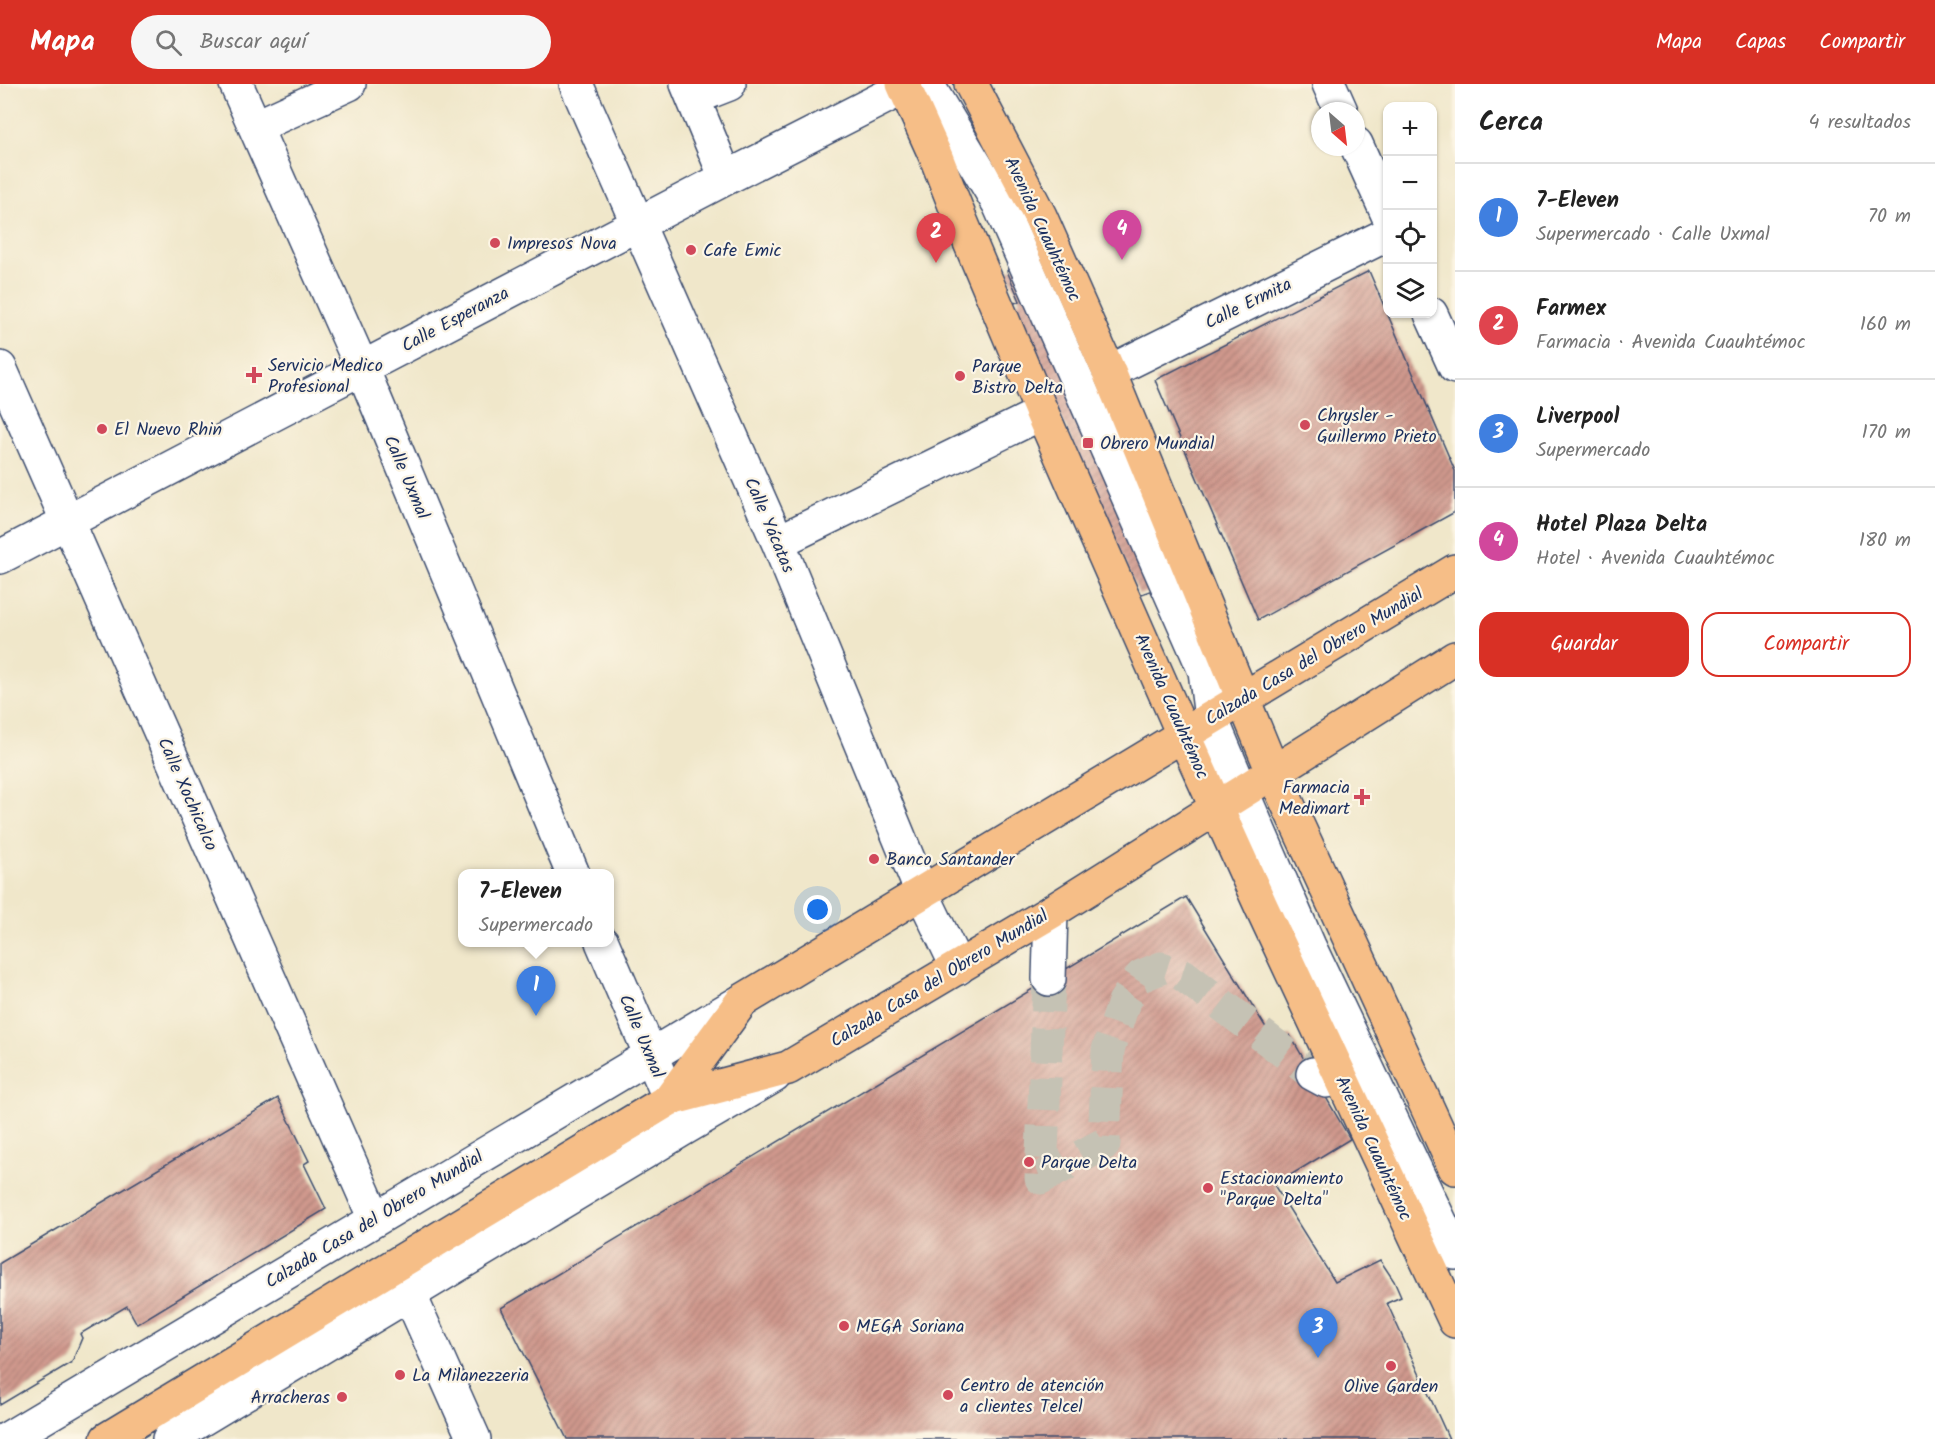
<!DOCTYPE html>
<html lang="es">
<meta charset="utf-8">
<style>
body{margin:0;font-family:Kalam,sans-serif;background:#f6f6f6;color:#222}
.controls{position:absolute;right:18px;top:18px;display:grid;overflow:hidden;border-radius:12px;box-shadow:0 2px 4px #0004}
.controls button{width:54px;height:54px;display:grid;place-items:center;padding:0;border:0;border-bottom:2px solid #e0e0e0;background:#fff;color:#222;font:30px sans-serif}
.compass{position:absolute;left:1311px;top:18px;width:54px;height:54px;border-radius:50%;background:#fff;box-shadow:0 2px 4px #0004;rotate:152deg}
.you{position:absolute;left:818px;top:826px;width:21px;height:21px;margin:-15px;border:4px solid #fff;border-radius:50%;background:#1a73e8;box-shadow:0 0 0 9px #1a73e833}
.badge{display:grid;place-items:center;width:39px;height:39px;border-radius:50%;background:#d93025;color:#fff;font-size:20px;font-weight:700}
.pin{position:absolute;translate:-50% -50px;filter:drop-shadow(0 2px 3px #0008)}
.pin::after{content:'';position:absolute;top:32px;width:21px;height:18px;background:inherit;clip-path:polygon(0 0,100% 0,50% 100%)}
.popup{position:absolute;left:458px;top:785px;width:156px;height:78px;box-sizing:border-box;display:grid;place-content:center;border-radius:12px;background:#fff;filter:drop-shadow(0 2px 4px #0005);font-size:20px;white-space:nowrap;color:#767676}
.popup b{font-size:22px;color:#222}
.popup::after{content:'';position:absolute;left:50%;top:100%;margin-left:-12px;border:12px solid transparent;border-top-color:#fff}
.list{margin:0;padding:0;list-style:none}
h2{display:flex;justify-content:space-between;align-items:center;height:78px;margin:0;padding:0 24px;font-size:26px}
h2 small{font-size:20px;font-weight:400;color:#767676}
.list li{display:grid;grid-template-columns:39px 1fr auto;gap:18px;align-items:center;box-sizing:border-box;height:108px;padding:0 24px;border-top:2px solid #e0e0e0}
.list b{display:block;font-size:22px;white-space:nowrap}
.list p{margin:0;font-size:20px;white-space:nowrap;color:#767676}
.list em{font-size:20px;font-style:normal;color:#767676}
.actions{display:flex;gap:12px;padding:18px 24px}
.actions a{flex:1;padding:14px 0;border:2px solid #d93025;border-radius:18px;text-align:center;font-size:21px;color:#d93025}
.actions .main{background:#d93025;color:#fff}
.icon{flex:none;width:33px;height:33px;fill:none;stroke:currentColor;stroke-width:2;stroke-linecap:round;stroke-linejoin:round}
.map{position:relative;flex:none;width:1455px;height:1355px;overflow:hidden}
header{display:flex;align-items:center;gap:36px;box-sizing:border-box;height:84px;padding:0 30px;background:#d93025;color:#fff}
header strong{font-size:28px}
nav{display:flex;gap:33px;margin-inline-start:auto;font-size:21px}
.search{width:420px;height:54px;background:#f6f6f6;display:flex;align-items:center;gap:15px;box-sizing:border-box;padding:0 21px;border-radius:33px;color:#767676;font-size:22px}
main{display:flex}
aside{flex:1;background:#fff}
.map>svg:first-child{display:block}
.building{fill:url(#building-hatch)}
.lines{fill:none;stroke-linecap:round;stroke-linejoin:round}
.minor-tunnel{stroke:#c5c2b4;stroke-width:33;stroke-dasharray:33 16;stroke-linecap:butt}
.minor-casing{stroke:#3b4b6e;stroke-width:36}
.major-casing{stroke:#3b4b6e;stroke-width:36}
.minor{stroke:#fff;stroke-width:33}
.major{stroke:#f6be87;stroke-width:33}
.poi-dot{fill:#d1495b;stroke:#fcf5e5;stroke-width:2}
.labels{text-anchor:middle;stroke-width:4.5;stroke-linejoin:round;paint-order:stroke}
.street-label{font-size:18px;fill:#1b2f5e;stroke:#fcf5e5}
.poi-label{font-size:18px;fill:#1b2f5e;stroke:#fcf5e5;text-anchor:start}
</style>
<header>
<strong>Mapa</strong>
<div class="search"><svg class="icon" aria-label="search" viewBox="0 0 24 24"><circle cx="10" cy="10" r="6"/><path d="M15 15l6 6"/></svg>Buscar aquí</div>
<nav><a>Mapa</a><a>Capas</a><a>Compartir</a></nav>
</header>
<main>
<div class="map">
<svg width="1455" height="1355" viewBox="0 0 1455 1355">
<defs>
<pattern id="building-hatch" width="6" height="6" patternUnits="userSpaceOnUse" patternTransform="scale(1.5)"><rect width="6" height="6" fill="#d0998d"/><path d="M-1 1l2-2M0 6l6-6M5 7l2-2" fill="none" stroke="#a87d76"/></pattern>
</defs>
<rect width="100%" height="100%" fill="#fcf5e5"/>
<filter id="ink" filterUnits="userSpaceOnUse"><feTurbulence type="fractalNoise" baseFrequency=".0167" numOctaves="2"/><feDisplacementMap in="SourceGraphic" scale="12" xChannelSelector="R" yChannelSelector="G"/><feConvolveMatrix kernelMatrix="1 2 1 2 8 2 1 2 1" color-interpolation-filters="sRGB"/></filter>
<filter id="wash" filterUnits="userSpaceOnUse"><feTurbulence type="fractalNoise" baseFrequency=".008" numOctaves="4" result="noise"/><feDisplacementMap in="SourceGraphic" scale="24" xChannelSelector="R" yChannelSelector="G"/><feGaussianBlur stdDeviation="1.35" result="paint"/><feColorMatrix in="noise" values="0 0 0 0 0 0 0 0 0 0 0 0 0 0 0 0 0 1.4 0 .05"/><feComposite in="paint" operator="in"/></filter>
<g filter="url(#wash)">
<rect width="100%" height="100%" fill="#f0e7ca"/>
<g id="blocks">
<!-- building -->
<path class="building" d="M1018,182L1158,504L1139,511L1012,220L1020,217L1007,187Z
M1369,187L1455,387V428L1258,536L1155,296Z
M1186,813L1276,960L1290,951L1350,1055L1274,1101L1335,1198L1380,1176L1394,1197L1401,1213L1387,1219L1449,1355H567L501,1224Z
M278,1014L309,1077L304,1080L326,1125L137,1240L127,1222L80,1250L82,1254L72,1278L0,1321V1179Z"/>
</g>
</g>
<g filter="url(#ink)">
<use href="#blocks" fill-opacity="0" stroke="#3b4b6e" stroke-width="1.5"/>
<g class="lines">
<!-- minor-tunnel -->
<path class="minor-tunnel" d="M1049,895L1041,1094L1104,1060L1108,966L1124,918L1141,892L1161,884L1183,891L1313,990"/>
<!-- minor casing -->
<g class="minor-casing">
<path id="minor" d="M236,0L362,284L573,790
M576,0L778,458L922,809L958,884
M687,0L726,94
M927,0L999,120L1205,587L1211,634L1242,708L1309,862L1455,1169
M1329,0L1341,27
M693,14L729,0
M255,43L349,0
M1356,60L1388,131
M1431,230L1455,283
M0,284L375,1135
M1109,288L1388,150
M778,458L1042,329
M0,473L726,94L911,0
M602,858L680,1039
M1049,895L1051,828
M1313,990L1326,997L1342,995
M400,1189L474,1355
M7,1355L742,917
M169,1355L683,1045L774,992"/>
</g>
<!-- major casing -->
<g class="major-casing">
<path id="major" d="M903,0L936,73L961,137L1042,329L1183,650L1261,822L1455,1237
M971,0L1040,132L1109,288L1273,688L1455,1084
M670,1015L742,917L1455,487
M107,1355L670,1015L788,984L1051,828L1455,574"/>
</g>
<!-- minor -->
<use href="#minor" class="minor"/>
<!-- major -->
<use href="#major" class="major"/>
</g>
</g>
<!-- markers -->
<g class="poi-dot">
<circle cx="495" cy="159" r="6"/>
<circle cx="691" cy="166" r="6"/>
<path d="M251 282h6v6h6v6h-6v6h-6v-6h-6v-6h6z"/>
<circle cx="960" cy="292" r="6"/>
<circle cx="1305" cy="341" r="6"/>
<circle cx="102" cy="345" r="6"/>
<rect x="1082" y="353" width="12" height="12" rx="3"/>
<path d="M1359 704h6v6h6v6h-6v6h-6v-6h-6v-6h6z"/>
<circle cx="874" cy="775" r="6"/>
<circle cx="1029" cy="1078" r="6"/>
<circle cx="1208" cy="1104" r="6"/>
<circle cx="844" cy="1242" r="6"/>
<circle cx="1391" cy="1282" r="6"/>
<circle cx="400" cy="1291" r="6"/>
<circle cx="948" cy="1311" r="6"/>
<circle cx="342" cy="1313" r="6"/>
</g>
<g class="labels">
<!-- street labels -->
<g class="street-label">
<text transform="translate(1043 145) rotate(65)" y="6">Avenida Cuauhtémoc</text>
<text transform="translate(1248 219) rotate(-26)" y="6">Calle Ermita</text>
<text transform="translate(455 235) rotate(-28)" y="6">Calle Esperanza</text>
<text transform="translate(407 393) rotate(67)" y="6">Calle Uxmal</text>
<text transform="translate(770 441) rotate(67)" y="6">Calle Yácatas</text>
<text transform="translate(1314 572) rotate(-31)" y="6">Calzada Casa del Obrero Mundial</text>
<text transform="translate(1172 622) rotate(66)" y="6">Avenida Cuauhtémoc</text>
<text transform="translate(188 710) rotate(66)" y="6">Calle Xochicalco</text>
<text transform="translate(939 894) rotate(-31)" y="6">Calzada Casa del Obrero Mundial</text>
<text transform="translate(642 952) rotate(67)" y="6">Calle Uxmal</text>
<text transform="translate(1374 1064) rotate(65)" y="6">Avenida Cuauhtémoc</text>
<text transform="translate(374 1135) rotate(-31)" y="6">Calzada Casa del Obrero Mundial</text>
</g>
<!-- poi labels -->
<g class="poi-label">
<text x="507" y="165">Impresos Nova</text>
<text x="703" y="172">Cafe Emic</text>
<text x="268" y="287">Servicio Medico<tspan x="268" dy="21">Profesional</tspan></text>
<text x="972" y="288">Parque<tspan x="972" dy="21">Bistro Delta</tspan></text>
<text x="1317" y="337">Chrysler -<tspan x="1317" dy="21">Guillermo Prieto</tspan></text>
<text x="114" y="351">El Nuevo Rhin</text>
<text x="1100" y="365">Obrero Mundial</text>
<text x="1350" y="709" text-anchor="end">Farmacia<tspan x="1350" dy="21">Medimart</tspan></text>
<text x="886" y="781">Banco Santander</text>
<text x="1041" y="1084">Parque Delta</text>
<text x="1220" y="1100">Estacionamiento<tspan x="1220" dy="21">"Parque Delta"</tspan></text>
<text x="856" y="1248">MEGA Soriana</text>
<text x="412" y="1297">La Milanezzeria</text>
<text x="960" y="1307">Centro de atención<tspan x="960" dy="21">a clientes Telcel</tspan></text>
<text x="1391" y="1308" text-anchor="middle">Olive Garden</text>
<text x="330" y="1319" text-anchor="end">Arracheras</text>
</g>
</g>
</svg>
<div class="controls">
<button>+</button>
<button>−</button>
<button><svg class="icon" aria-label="locate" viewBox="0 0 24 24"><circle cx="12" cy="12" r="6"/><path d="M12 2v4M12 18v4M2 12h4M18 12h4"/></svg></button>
<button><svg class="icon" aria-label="layers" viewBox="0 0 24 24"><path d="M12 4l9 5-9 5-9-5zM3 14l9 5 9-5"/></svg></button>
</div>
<svg class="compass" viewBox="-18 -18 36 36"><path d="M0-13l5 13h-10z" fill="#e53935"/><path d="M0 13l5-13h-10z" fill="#767676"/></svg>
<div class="you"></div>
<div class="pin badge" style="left:536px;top:932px;background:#3f7fe0">1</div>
<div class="popup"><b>7-Eleven</b>Supermercado</div>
<div class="pin badge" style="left:936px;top:179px;background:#e0444e">2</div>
<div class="pin badge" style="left:1318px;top:1274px;background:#3f7fe0">3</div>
<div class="pin badge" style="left:1122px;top:176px;background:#d1479c">4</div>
</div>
<aside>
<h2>Cerca<small>4 resultados</small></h2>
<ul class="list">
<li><span class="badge" style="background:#3f7fe0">1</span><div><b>7-Eleven</b><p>Supermercado · Calle Uxmal</p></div><em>70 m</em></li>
<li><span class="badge" style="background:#e0444e">2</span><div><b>Farmex</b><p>Farmacia · Avenida Cuauhtémoc</p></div><em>160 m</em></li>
<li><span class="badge" style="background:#3f7fe0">3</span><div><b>Liverpool</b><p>Supermercado</p></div><em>170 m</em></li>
<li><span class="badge" style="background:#d1479c">4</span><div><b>Hotel Plaza Delta</b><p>Hotel · Avenida Cuauhtémoc</p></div><em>180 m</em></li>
</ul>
<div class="actions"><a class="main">Guardar</a><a>Compartir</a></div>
</aside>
</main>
